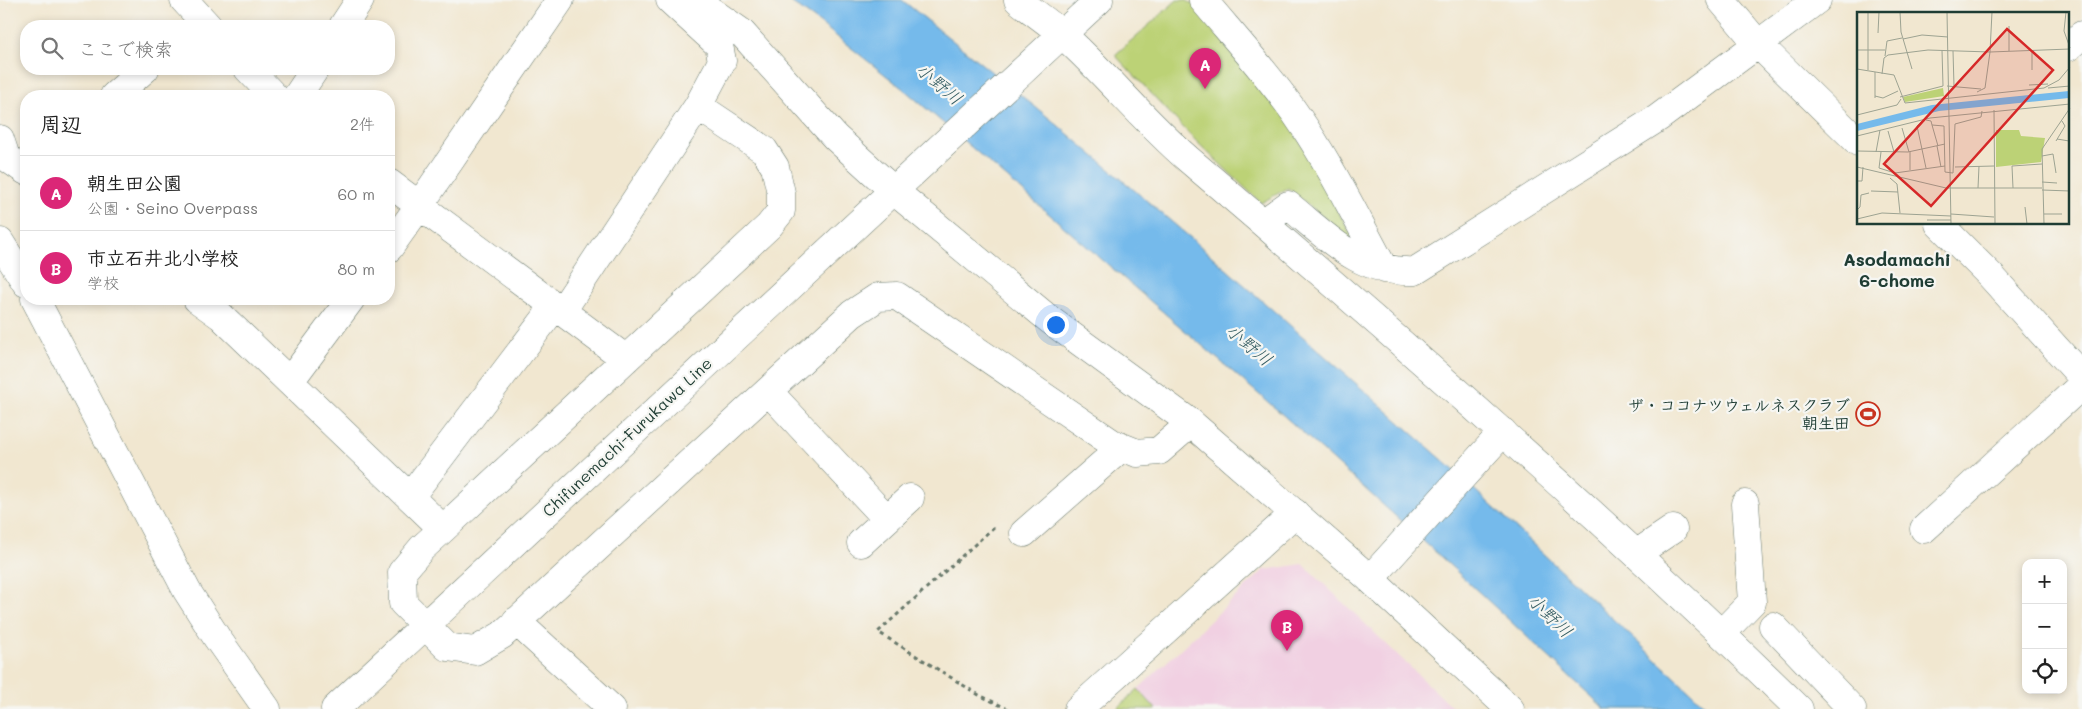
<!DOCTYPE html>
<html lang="ja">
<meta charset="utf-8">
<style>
body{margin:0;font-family:Mali,"Klee One",sans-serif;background:#f6f6f6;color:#222}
.controls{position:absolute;right:15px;bottom:15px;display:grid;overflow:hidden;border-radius:10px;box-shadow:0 2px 8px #0003}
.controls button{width:45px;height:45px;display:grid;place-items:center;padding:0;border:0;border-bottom:1px solid #e0e0e0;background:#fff;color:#222;font:25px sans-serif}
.you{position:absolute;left:1055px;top:324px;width:18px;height:18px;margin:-12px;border:4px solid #fff;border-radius:50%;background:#1a73e8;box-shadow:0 0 0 8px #1a73e833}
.badge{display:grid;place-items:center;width:32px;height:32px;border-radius:50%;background:#db2777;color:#fff;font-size:16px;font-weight:700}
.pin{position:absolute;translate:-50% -41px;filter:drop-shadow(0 1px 2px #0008)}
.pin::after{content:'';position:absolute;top:26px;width:18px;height:15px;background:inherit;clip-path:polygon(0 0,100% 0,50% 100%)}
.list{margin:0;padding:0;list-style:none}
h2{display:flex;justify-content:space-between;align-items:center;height:65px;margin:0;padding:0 20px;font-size:21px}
h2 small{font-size:16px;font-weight:400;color:#767676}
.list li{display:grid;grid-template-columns:32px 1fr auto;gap:15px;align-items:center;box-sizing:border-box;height:75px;padding:0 20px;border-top:1px solid #e0e0e0}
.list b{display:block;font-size:19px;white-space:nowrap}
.list p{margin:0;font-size:16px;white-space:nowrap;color:#767676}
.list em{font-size:16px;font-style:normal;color:#767676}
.icon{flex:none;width:28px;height:28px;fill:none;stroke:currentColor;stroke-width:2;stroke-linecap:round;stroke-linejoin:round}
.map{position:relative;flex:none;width:2082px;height:709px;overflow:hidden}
.search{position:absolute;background:#fff;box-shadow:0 2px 8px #0003;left:20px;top:20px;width:375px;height:55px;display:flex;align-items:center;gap:12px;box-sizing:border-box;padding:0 18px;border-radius:20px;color:#767676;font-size:19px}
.panel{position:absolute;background:#fff;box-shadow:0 2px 8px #0003;left:20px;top:90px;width:375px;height:215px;border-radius:20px}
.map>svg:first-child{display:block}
.built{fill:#f1d0e2}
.green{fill:#bcd276;stroke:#6e8855}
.water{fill:#75baeb;stroke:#4a7c90}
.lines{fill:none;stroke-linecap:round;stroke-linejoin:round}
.pedestrian-casing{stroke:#68786b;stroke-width:29}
.minor-casing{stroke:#68786b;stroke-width:29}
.tertiary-casing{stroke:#68786b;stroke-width:29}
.path{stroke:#68786b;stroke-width:3;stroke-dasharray:4 4;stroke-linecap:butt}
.pedestrian{stroke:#fff;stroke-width:28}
.minor{stroke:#fff;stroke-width:28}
.tertiary{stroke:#fff;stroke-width:28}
.labels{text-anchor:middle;stroke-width:4.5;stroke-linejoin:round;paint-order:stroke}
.poi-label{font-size:16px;font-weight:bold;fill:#1f3d34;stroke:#f6f6f2;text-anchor:end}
.street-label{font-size:16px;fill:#1f3d34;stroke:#f6f6f2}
.water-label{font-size:18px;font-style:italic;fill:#345c62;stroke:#f6f6f2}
.neighbourhood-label{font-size:18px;font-weight:bold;fill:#1f3d34;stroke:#f6f6f2}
.inset-road{fill:none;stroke:#9da392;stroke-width:1}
.view{fill:#d62828;fill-opacity:0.15;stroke:#d62828;stroke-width:2.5}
.inset-edge{fill:none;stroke:#1f3d34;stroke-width:2.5}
</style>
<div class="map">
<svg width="2082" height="709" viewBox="0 0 2082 709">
<rect width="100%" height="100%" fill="#f6f6f2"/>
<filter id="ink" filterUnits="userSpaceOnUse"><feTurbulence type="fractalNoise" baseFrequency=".02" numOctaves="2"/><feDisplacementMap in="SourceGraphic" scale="10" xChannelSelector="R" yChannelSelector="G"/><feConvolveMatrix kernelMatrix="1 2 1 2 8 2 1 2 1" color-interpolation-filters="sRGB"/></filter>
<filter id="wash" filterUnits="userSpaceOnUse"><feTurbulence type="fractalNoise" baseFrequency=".0096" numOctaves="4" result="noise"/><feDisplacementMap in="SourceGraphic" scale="20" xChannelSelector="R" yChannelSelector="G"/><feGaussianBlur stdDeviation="1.12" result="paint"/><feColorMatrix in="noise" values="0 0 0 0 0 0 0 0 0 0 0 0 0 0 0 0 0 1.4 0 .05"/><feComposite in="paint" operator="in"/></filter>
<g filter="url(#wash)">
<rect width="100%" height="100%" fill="#f1e7d0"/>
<!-- built -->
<path class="built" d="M1303,564L1454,709H1117L1264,570Z"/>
<!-- green -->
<path class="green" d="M1177,0H1185L1195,5L1290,122L1356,244L1288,188L1261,203L1196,141L1115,55Z
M1138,689L1156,709H1117Z"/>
<!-- water -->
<path class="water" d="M788,0H902L1054,122L1199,245L1445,462L1709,709H1605L1441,557L1283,415L907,92L816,20Z"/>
</g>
<g filter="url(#ink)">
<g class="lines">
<!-- pedestrian casing -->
<g class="pedestrian-casing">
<path id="pedestrian" d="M1370,579L1503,432"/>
</g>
<!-- minor casing -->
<g class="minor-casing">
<path id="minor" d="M184,0L208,26
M670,0L719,45L722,61L698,106L764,150L775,167L781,193V211L769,226L443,529L422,548L402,572L403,603L447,647L475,651L502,635L852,314L878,297L897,296L1112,443L1137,453L1159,451L1191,423
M695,0L741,32L835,137L893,190
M1018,0C1033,12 1050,23 1064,36C1107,75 1144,121 1188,159C1397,337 1603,517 1799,709
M1203,0C1234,37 1267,73 1295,113C1329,162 1356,217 1384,269
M1721,0L1758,44L1817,0
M343,26L360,0
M2068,47L2082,35
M248,69L274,96
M114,96L145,69
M297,96L315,69
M0,139L6,157L26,171
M389,183L626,359
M1263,223L1288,205C1328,237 1360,274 1415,271L1658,118L1758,44L1858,142
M1939,224L1990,275L2082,377
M0,242L26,283
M389,248L419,206L560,0
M35,299L187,591L217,638L267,709
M197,299L221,316L443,529
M562,311L698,106
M290,381L351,299
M768,391L887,519
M410,497L555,306
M1924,529L2082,385
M1024,533L1122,447
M861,543L910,498
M1636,554L1673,529
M516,621L612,709
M1773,626L1852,709
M1722,633L1752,602L1745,504
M1078,709L1295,513"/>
</g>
<!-- tertiary casing -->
<g class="tertiary-casing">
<path id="tertiary" d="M893,190L1050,320L1191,423L1370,579L1510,709
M335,709L1099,0"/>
</g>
<!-- path -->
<path class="path" d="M994,527L878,632L979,695L1008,709"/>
<!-- pedestrian -->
<use href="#pedestrian" class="pedestrian"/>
<!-- minor -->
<use href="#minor" class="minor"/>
<!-- tertiary -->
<use href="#tertiary" class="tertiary"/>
</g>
</g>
<!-- icons -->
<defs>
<g id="stadium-ring" transform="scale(1.25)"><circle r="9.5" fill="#f6f6f2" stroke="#c8321e" stroke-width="1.5"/><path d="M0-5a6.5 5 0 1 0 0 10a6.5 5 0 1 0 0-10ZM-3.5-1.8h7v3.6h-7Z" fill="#c8321e"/></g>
</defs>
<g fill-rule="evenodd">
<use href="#stadium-ring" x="1868" y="414"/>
</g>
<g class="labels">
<!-- poi labels -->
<g class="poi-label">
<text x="1850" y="411">ザ・ココナツウェルネスクラブ<tspan x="1850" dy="18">朝生田</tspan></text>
</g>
<!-- street labels -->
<g class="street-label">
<text transform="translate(627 437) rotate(-43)" y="6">Chifunemachi-Furukawa Line</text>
</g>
<!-- water labels -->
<g class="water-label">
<text transform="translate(939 84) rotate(40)" y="6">小野川</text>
<text transform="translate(1249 345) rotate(40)" y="6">小野川</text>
<text transform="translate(1550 616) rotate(44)" y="6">小野川</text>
</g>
<!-- neighbourhood labels -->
<g class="neighbourhood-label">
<text x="1897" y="266">Asodamachi<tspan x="1897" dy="21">6-chome</tspan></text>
</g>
</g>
<!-- overview -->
<g transform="translate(1857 12)">
<rect width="212" height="212" fill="#f1e7d0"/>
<path d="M86,76L87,84L48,90L46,85ZM139,118H162L164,124L188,126L184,150L139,155Z" fill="#bcd276"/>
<path d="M212,79V86L82,99L0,119V112L75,93Z" fill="#75baeb"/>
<path class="inset-road" d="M43,0L44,20L55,57M90,0L94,212M209,0L207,19L213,36M152,14V39M21,21L22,0M46,27L65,23L91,25M0,38H28M96,39L97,74M175,39V58M28,44L30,29L45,26M0,57L37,63L48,91L187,76L202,68L213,55M11,58V0M25,62L27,46L31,43L71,38L133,40L135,0M172,73L191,72M90,74L124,77M191,76L213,74M120,80L128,76L133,40L213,37M18,84L26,86L41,79M43,85L86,74L85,38M18,86V60M137,98L138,212M0,103L40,93L44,87M69,108L74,109L75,113L87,114L88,160L96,161L98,112L124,105L125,99M65,109L60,114L69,156M75,113L81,134M45,116L52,140M31,119L37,140M0,124L73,106L213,92M200,127L212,129V135M199,129L208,114L205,109M80,134L84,155M0,139L51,140L88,132M53,139V158M19,140L23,118M24,140L22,156L38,161L88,154M185,144L196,142L199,161M0,155L89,176H185M98,155L137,154M33,166L40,172L43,201M0,169H5L6,155M185,170L200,171M121,176L122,154M156,176L155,154L185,152M185,178L213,179M14,179L41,180M168,195L170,212M0,198L3,195L4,183L12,181M94,202L137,205M187,202H205M0,207L25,201L94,204M70,208H94M187,212L185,137L213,96"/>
<path class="view" d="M150,17L196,58L74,194L27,152Z"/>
<rect width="212" height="212" class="inset-edge"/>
</g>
</svg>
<div class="controls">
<button>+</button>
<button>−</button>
<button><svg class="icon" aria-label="locate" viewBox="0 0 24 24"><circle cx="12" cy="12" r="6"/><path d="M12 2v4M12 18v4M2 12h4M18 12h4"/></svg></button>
</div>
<div class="you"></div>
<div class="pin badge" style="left:1205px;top:89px">A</div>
<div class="pin badge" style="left:1287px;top:651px">B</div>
<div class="search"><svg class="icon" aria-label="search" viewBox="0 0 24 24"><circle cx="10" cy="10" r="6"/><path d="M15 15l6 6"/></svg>ここで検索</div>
<section class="panel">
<h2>周辺<small>2件</small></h2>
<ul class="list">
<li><span class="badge">A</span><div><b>朝生田公園</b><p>公園 · Seino Overpass</p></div><em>60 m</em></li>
<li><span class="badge">B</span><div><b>市立石井北小学校</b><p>学校</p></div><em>80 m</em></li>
</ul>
</section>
</div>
